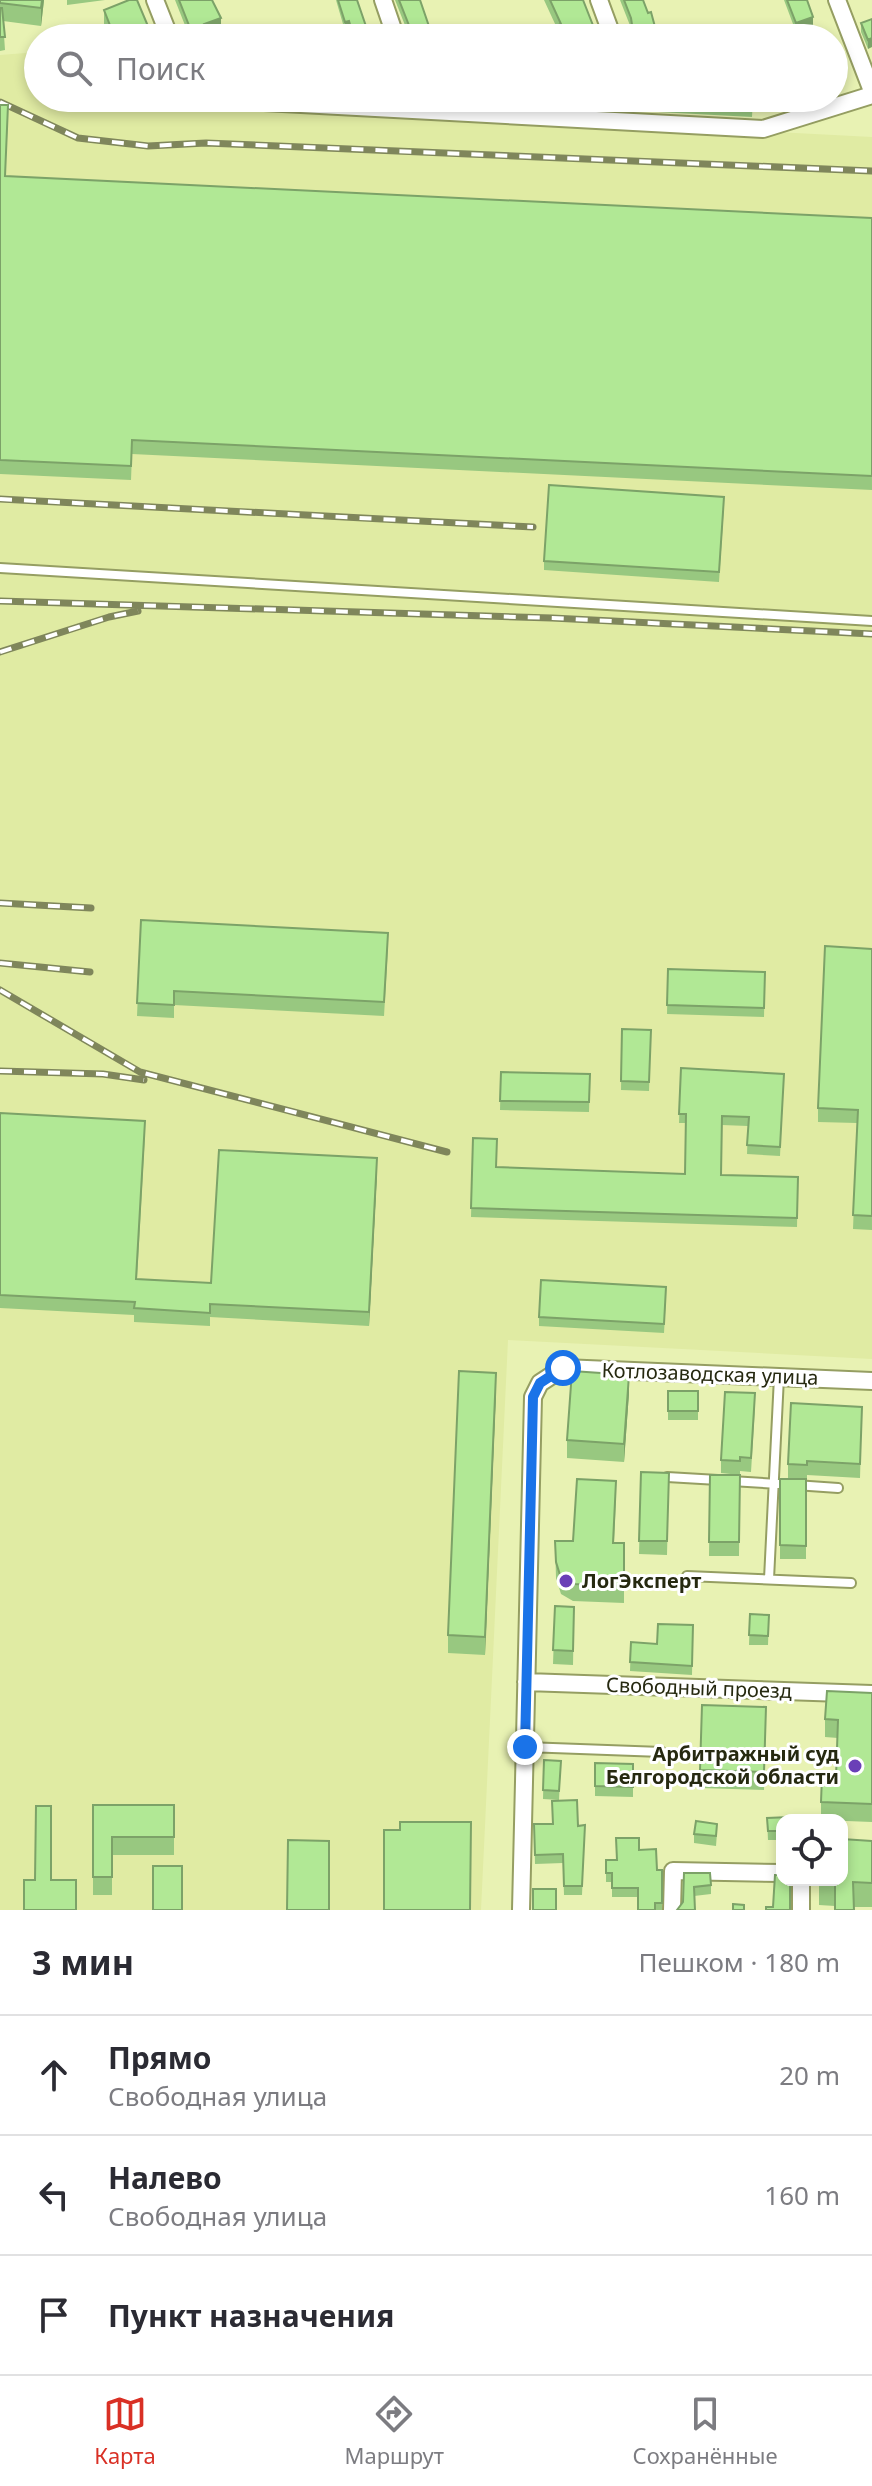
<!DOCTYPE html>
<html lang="ru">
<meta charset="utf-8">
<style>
body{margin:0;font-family:"Noto Sans",sans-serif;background:#f2f2f3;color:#2b2b33}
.controls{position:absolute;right:24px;bottom:24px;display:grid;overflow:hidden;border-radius:16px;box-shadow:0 4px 12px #0003}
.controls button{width:72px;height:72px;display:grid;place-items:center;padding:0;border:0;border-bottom:2px solid #e1e1e2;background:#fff;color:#2b2b33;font:40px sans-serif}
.stop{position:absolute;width:24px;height:24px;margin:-18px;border:6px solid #1a73e8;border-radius:50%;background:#fff}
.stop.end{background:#1a73e8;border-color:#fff;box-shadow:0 2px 8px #0008}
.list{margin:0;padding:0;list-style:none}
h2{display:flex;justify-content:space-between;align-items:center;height:104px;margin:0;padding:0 32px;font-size:34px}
h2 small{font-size:26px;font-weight:400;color:#7c7c81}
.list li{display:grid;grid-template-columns:52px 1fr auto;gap:24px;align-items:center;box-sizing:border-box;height:120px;padding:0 32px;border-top:2px solid #e1e1e2}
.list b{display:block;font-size:30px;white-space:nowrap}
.list p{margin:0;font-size:26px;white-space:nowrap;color:#7c7c81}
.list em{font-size:26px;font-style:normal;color:#7c7c81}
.icon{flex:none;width:44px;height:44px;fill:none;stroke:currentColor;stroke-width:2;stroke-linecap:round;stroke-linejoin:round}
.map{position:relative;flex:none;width:872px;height:1910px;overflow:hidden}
.search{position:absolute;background:#fff;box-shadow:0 4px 12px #0003;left:24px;right:24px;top:24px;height:88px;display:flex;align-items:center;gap:20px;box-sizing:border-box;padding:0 28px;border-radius:44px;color:#7c7c81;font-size:30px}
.sheet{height:464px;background:#fff}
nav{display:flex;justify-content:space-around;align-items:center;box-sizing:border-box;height:112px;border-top:2px solid #e1e1e2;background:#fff;font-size:22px;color:#7c7c81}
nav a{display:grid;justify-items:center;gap:4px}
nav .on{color:#d93025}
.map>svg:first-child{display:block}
.built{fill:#e0eba3}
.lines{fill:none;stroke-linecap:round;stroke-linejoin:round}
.lane-casing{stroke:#959e62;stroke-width:12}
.street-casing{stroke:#959e62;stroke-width:20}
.lane{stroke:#fff;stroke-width:8}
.street{stroke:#fff;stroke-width:16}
.rail-casing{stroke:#7f865b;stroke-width:7}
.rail{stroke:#fff;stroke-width:4;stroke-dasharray:12;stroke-linecap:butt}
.wall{fill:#98c880}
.shaded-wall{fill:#7ca268}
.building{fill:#b1e895;stroke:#7ca268;stroke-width:2}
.route{stroke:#1a73e8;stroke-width:10}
.poi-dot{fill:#6a3fb7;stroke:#fff;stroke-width:3}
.labels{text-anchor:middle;stroke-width:6;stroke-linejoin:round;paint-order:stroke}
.street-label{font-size:20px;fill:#262910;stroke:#fff}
.poi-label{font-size:20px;font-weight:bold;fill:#262910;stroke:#fff;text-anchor:start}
</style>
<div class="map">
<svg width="872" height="1910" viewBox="0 0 872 1910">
<rect width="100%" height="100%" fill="#e8f2b3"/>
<!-- built -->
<path class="built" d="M38,52V98H112L872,137V1359L508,1340L481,1910H0V55Z"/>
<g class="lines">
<!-- lane casing -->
<g class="lane-casing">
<path id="lane" d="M0,568L872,621
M667,1477L718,1480
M731,1481L778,1484
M795,1485L838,1488
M687,1576L851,1583
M769,1579L779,1377
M525,1747L662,1752"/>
</g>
<!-- street casing -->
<g class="street-casing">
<path id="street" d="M155,0L170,38
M383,0L396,38
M599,0L613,38
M837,0L872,91
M192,98L763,129L872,95
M526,1682L872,1694
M521,1910L533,1397L540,1383L563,1368L872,1381
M672,1910L673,1871L782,1873
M801,1910V1880"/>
</g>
<!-- lane -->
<use href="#lane" class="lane"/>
<!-- street -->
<use href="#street" class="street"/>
<!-- rail casing -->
<g class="rail-casing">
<path id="rail" d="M0,102L78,138L148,146L206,143L872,171
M0,499L533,527
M0,601L552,618L872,634
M0,652L109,617L138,611
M0,903L91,908
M0,963L90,972
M0,990L140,1072L447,1152
M0,1071L103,1074L144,1080"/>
</g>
<!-- rail -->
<use href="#rail" class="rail"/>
</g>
<!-- wall -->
<path class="wall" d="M0,0H44L41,26L3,21L5,50L0,51Z
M67,0H105L67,5Z
M175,0H212L221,27L207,32L209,38H190Z
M336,0H357L370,38H351L349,30L345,31Z
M395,0H420L433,38H410Z
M544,0H583L596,38H533V35L556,26Z
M620,0H643L658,38H632L631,28Z
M784,0H807L813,26L796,32Z
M104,10L153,38H110L104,24Z
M872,19L868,49L861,32V23Z
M583,98H753L752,117L583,108Z
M0,105L8,119L5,176L872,218V490L132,454L131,480L0,474Z
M724,506L719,582L544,570V561Z
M141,920L388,947L384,1016L174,1005V1018L137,1016Z
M872,949V1230L853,1229L857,1123L818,1122V1108Z
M668,969L765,972L764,1017L667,1014Z
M622,1029L651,1030L649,1091L621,1090Z
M681,1068L784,1074L780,1156L747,1154L748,1126L722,1125L721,1175L798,1177L797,1227L471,1217L473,1138L496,1168L685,1174L686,1123H679Z
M501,1072L590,1074L589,1112L500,1110Z
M0,1113L145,1134L137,1279L211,1283L377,1172L369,1326L210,1317V1326L134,1322V1315L0,1308Z
M666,1296L664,1333L539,1326V1317Z
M496,1391L485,1655L448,1653V1635Z
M668,1391H698V1420H668Z
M629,1393L624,1462L567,1458V1440Z
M755,1407L751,1472L740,1471V1475L721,1473V1460Z
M862,1407L860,1478L807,1475V1479L788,1478V1464Z
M641,1472L669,1473L667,1555L639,1554Z
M710,1475H740L739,1556H709Z
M780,1479H806V1559H780Z
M616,1497L614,1543H624V1603L573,1601L561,1594L556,1578L555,1541H573Z
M555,1606L574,1607L573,1665L553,1664Z
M750,1614L769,1615L768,1645H749Z
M693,1625L692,1675L630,1671L631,1642L657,1644Z
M872,1693V1822L821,1820V1802L836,1777L838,1738L825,1737V1719Z
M766,1725L764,1790L700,1788V1770Z
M544,1760L561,1761L559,1800L543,1799Z
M633,1764V1797L595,1796V1786Z
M93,1805H174V1855H112V1895H93Z
M767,1818L782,1820V1840H768Z
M534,1824L585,1825L582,1895H564L563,1863L535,1864Z
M717,1833L716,1846L694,1843V1834Z
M872,1841V1907H853L854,1910H835V1906L819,1905V1880Z
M639,1850L657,1870H662V1910H638V1897H612V1882H606V1860H617Z
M684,1873L711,1885V1894L694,1896L683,1902Z"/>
<!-- shaded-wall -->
<path class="shaded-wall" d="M42,0H44L41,26V8Z
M813,17V26L796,32V23Z
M221,18V27L204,34V24Z
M349,21V30L345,31V22Z
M872,38V47L868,49V40Z
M377,1158V1172L369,1326V1312Z
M496,1373V1391L485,1655V1637Z
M629,1375V1393L624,1462V1444Z"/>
<!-- building -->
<path class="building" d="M0,0H42L41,8L0,3Z
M129,0H137L153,38H115L104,10Z
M179,0H212L221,18L204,24L209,38H194Z
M338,0H357L370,38H354L349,21L345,22Z
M399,0H420L433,38H414Z
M550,0H583L596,33L592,34L593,38H534L533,35L561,24Z
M624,0H643L648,13L651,12L658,38H634L631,18Z
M787,0H807L813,17L796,23Z
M0,8H2L5,37H0Z
M872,19V38L868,40L861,23Z
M0,105H8L5,176L872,218V476L132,440L131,466L0,460Z
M549,485L724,497L719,572L544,561Z
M141,920L388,933L384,1002L174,991V1005L137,1003Z
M825,946L872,949V1216L853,1215L858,1110L818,1108Z
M668,969L765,972L764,1008L667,1005Z
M622,1029L651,1030L649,1082L621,1081Z
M681,1068L784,1074L780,1147L747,1145L749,1117L722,1116L721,1175L798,1177L797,1218L471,1208L473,1138L497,1139L496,1167L685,1174L686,1114H679Z
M501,1072L590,1074L589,1102L500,1101Z
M0,1113L145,1121L136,1279L211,1283L219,1150L377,1158L369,1312L210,1304V1313L134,1308L135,1302L0,1295Z
M541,1280L666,1287L664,1324L539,1317Z
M459,1371L496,1373L485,1637L448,1635Z
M572,1371L629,1375L624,1444L567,1440Z
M668,1391H698V1411H668Z
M725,1392L755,1393L751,1458L740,1457V1461L721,1460Z
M791,1403L862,1407L860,1464L807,1461V1465L788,1464Z
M641,1472L669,1473L667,1541H639Z
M710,1475H740L739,1542H709Z
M577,1479L616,1481L613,1543H624V1586L573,1584L561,1578L556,1562L555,1541H573Z
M780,1479H806V1546L780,1545Z
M555,1606L574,1607L573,1651L553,1650Z
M750,1614L769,1615L768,1636L749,1635Z
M658,1624L693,1625L692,1666L630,1662L631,1642L657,1644Z
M827,1691L872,1693V1804L821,1802L822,1776L836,1777L838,1720L825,1719Z
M702,1705L766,1707L764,1772L700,1770Z
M544,1760L561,1761L559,1791L543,1790Z
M595,1763L633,1764V1787L595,1786Z
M577,1800L578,1826L585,1825L582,1886H564L563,1854L535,1855L534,1824H553L552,1801Z
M93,1805H174V1837H112V1877H93Z
M36,1806H51V1880H76V1910H24V1880H35Z
M790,1817V1820H782V1831H768L767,1818Z
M696,1821L717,1824L716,1836L694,1834Z
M400,1822H471L470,1910H384V1830H400Z
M616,1838H639V1850L656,1849L657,1870H662V1903H655V1910H638V1888H612V1873H606V1860H617Z
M842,1839L872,1841V1883L853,1882L854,1910H835V1882L819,1881L842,1880Z
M288,1840L329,1841V1910H287Z
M153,1866H182V1910H153Z
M684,1873H710L711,1885L694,1887L695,1910H677L683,1902Z
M775,1875H782V1880H790V1910H766V1907H773Z
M533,1889H556V1910H533Z
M733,1904L744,1905V1910H733Z"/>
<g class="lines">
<!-- route -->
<path class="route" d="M525,1747L533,1397L540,1383L563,1368"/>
</g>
<!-- markers -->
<g class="poi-dot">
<circle cx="566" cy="1581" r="8"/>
<circle cx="855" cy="1766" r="8"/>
</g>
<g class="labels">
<!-- street labels -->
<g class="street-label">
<text transform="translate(710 1374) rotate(2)" y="7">Котлозаводская улица</text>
<text transform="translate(699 1688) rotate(2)" y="7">Свободный проезд</text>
</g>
<!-- poi labels -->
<g class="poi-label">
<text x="582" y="1588">ЛогЭксперт</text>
<text x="839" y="1761" text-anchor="end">Арбитражный суд<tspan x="839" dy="23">Белгородской области</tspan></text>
</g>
</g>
</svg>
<div class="controls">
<button><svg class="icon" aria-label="locate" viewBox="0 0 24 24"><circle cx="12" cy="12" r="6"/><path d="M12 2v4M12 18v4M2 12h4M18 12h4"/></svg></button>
</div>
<div class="stop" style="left:563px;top:1368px"></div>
<div class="stop end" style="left:525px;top:1747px"></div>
<div class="search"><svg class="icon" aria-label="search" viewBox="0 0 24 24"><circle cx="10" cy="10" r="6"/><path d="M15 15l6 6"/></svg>Поиск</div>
</div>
<section class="sheet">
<h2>3 мин<small>Пешком · 180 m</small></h2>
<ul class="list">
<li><svg class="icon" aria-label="ahead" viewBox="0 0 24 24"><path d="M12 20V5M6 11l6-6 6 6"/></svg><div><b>Прямо</b><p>Свободная улица</p></div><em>20 m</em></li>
<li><svg class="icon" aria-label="left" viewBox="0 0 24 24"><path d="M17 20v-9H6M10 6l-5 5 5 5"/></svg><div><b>Налево</b><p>Свободная улица</p></div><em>160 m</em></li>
<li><svg class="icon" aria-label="arrive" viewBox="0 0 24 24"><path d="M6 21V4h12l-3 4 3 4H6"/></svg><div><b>Пункт назначения</b></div></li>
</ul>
</section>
<nav>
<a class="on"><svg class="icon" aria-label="map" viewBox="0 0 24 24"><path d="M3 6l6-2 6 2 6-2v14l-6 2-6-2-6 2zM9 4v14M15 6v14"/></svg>Карта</a>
<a><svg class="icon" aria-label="directions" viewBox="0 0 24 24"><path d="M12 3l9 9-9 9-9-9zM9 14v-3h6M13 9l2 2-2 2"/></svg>Маршрут</a>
<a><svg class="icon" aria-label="saved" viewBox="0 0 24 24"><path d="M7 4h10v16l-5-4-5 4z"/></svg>Сохранённые</a>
</nav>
